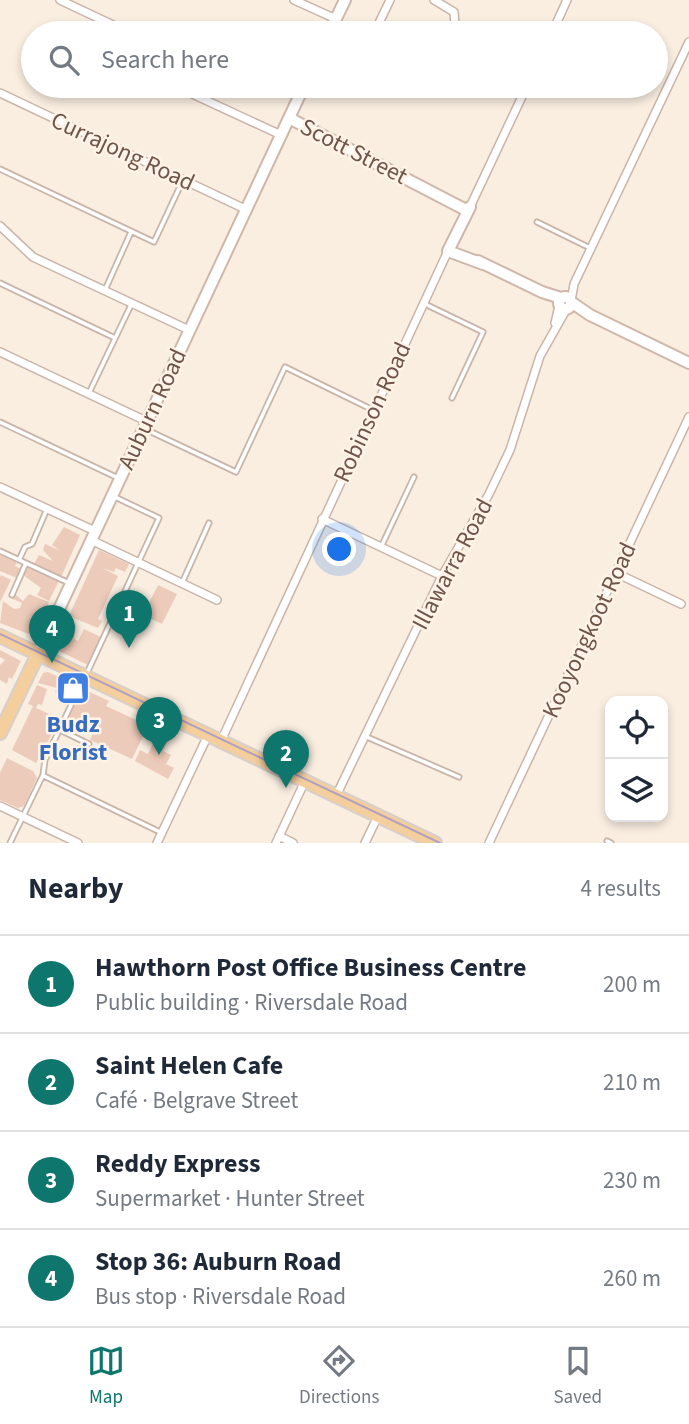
<!DOCTYPE html>
<meta charset="utf-8">
<style>
body{margin:0;font-family:"Source Sans 3",sans-serif;background:#f6f6f7;color:#1f2937}
.controls{position:absolute;right:21px;bottom:21px;display:grid;overflow:hidden;border-radius:14px;box-shadow:0 4px 10px #0003}
.controls button{width:63px;height:63px;display:grid;place-items:center;padding:0;border:0;border-bottom:2px solid #e0e1e3;background:#fff;color:#1f2937;font:35px sans-serif}
.you{position:absolute;left:340px;top:550px;width:24px;height:24px;margin:-18px;border:5px solid #fff;border-radius:50%;background:#1a73e8;box-shadow:0 0 0 10px #1a73e833}
.badge{display:grid;place-items:center;width:46px;height:46px;border-radius:50%;background:#0f766e;color:#fff;font-size:23px;font-weight:700}
.pin{position:absolute;translate:-50% -58px;filter:drop-shadow(0 2px 4px #0008)}
.pin::after{content:'';position:absolute;top:37px;width:24px;height:21px;background:inherit;clip-path:polygon(0 0,100% 0,50% 100%)}
.list{margin:0;padding:0;list-style:none}
h2{display:flex;justify-content:space-between;align-items:center;height:91px;margin:0;padding:0 28px;font-size:30px}
h2 small{font-size:23px;font-weight:400;color:#747a83}
.list li{display:grid;grid-template-columns:46px 1fr auto;gap:21px;align-items:center;box-sizing:border-box;height:98px;padding:0 28px;border-top:2px solid #e0e1e3}
.list b{display:block;font-size:26px;white-space:nowrap}
.list p{margin:0;font-size:23px;white-space:nowrap;color:#747a83}
.list em{font-size:23px;font-style:normal;color:#747a83}
.icon{flex:none;width:38px;height:38px;fill:none;stroke:currentColor;stroke-width:2;stroke-linecap:round;stroke-linejoin:round}
.map{position:relative;flex:none;width:689px;height:843px;overflow:hidden}
.search{position:absolute;background:#fff;box-shadow:0 4px 10px #0003;left:21px;right:21px;top:21px;height:77px;display:flex;align-items:center;gap:18px;box-sizing:border-box;padding:0 24px;border-radius:38px;color:#747a83;font-size:26px}
.sheet{height:483px;background:#fff}
nav{display:flex;justify-content:space-around;align-items:center;box-sizing:border-box;height:98px;border-top:2px solid #e0e1e3;background:#fff;font-size:19px;color:#747a83}
nav a{display:grid;justify-items:center;gap:4px}
nav .on{color:#0f766e}
.map>svg:first-child{display:block}
.building{fill:#edcbba}
.lines{fill:none;stroke-linecap:round;stroke-linejoin:round}
.lane-casing{stroke:#c9b5a9;stroke-width:7}
.street-casing{stroke:#c9b5a9;stroke-width:10}
.secondary-casing{stroke:#cfb7a9;stroke-width:14}
.primary-casing{stroke:#d7cfcc;stroke-width:16}
.lane{stroke:#fff;stroke-width:3.5}
.street{stroke:#fff;stroke-width:7}
.secondary{stroke:#fff;stroke-width:10}
.primary{stroke:#f5ce9d;stroke-width:12}
.tram{stroke:#b0a1c1;stroke-width:2}
.labels{text-anchor:middle;stroke-width:5;stroke-linejoin:round;paint-order:stroke}
.street-label{font-size:24px;fill:#6f544a;stroke:#fef3e6}
.shop-label{font-size:24px;font-weight:bold;fill:#366cbe;stroke:#fef3e6}
</style>
<div class="map">
<svg width="689" height="843" viewBox="0 0 689 843">
<rect width="100%" height="100%" fill="#faeee1"/>
<!-- building -->
<path class="building" d="M64,527L80,535L61,577L34,564L39,555L53,561L43,550L45,544L59,550L52,545Z
M99,550L129,564L125,572L116,568L114,572L102,568L118,576L98,619L102,621L98,628L69,616Z
M0,554L17,562L15,566L21,569L17,578L0,571Z
M27,566L59,581L49,601L37,595L41,588L23,575Z
M1,575L11,580L0,602V577Z
M158,585L177,594L162,624L143,615Z
M15,594L23,601L29,594L49,602L34,636L0,623L3,601L14,609L20,608L22,603L13,599Z
M66,620L76,625L74,639L78,641L84,629L101,637L88,665L53,648Z
M0,650L21,661L12,679L9,677L7,684L0,680V665L5,660L0,657Z
M48,672L78,686L71,700L55,692L57,688L38,683L43,673Z
M37,685L47,689L42,705L38,704L36,708L60,719L36,763L12,750L33,706L28,704Z
M81,688L109,701L106,706L145,724L147,728L132,759L90,740L101,714L92,732L80,726L76,734L62,728Z
M160,729L171,735L163,751L171,755L166,764L174,768L168,779L135,761L140,750L148,754Z
M7,758L33,771L37,778L24,806L18,808L0,800V773Z"/>
<g class="lines">
<!-- lane casing -->
<g class="lane-casing">
<path id="lane" d="M0,169L154,242L183,180
M537,222L590,248
M0,283L115,338
M105,290L131,232
M425,304L483,332L452,398
M89,393L131,305
M0,422L118,478
M145,429L236,472L285,367L373,410
M382,545L414,477
M0,551L69,583
M19,560L25,547L32,544L47,509
M182,583L209,523
M12,595L26,563
M87,673L159,518L115,497
M60,730L89,744
M367,737L459,777
M44,776L160,832
M607,841L611,843
M10,843L43,775L45,760L83,680"/>
</g>
<!-- street casing -->
<g class="street-casing">
<path id="street" d="M60,0L113,25L119,33
M294,0L336,19
M434,0L454,12L455,25L451,33
M379,33V23L390,0
M552,33L567,0
M175,86L281,135
M0,93L245,209
M470,207L527,86
M0,226L33,257L189,330
M571,301L574,284L689,42
M555,323L559,306
M0,352L146,421
M0,487L95,531
M322,519L442,576
M91,540L217,600
M616,573L681,604
M221,741L448,251
M336,796L442,576L489,494L510,450L540,356L566,310
M0,806L78,843
M279,836L293,843
M157,843L208,735
M276,843L305,781
M365,843L378,816
M489,843L689,417"/>
</g>
<!-- secondary casing -->
<g class="secondary-casing">
<path id="secondary" d="M329,33L345,0
M289,118L468,211
M470,207L448,251L483,264
M478,261L542,292L561,298
M559 303a6 6 0 1 1 12 0a6 6 0 1 1-12 0Z
M571,302L590,315L689,363
M38,654L304,86"/>
</g>
<!-- primary casing -->
<g class="primary-casing">
<path id="primary" d="M0,636L435,843
M0,733L38,654"/>
</g>
<!-- lane -->
<use href="#lane" class="lane"/>
<!-- street -->
<use href="#street" class="street"/>
<!-- secondary -->
<use href="#secondary" class="secondary"/>
<!-- primary -->
<use href="#primary" class="primary"/>
<!-- tram -->
<path class="tram" d="M0,634L440,843"/>
</g>
<!-- icons -->
<defs>
<g id="shop-square" transform="scale(1.75)"><rect x="-9" y="-9" width="18" height="18" rx="4" fill="#3f7fe0" stroke="#fef3e6"/><path d="M-5-2.5h2.3a2.7 3.5 0 0 1 5.4 0H5L5.5 6h-11ZM-1.5-2.5h3a1.5 2.3 0 0 0-3 0Z" fill="#fff"/></g>
</defs>
<g fill-rule="evenodd">
<use href="#shop-square" x="73" y="688"/>
</g>
<g class="labels">
<!-- street labels -->
<g class="street-label">
<text transform="translate(123 151) rotate(25)" y="8">Currajong Road</text>
<text transform="translate(354 151) rotate(27)" y="8">Scott Street</text>
<text transform="translate(152 409) rotate(-65)" y="8">Auburn Road</text>
<text transform="translate(372 412) rotate(-65)" y="8">Robinson Road</text>
<text transform="translate(452 564) rotate(-62)" y="8">Illawarra Road</text>
<text transform="translate(589 630) rotate(-65)" y="8">Kooyongkoot Road</text>
</g>
<!-- shop labels -->
<g class="shop-label">
<text x="73" y="732">Budz<tspan x="73" dy="28">Florist</tspan></text>
</g>
</g>
</svg>
<div class="controls">
<button><svg class="icon" aria-label="locate" viewBox="0 0 24 24"><circle cx="12" cy="12" r="6"/><path d="M12 2v4M12 18v4M2 12h4M18 12h4"/></svg></button>
<button><svg class="icon" aria-label="layers" viewBox="0 0 24 24"><path d="M12 4l9 5-9 5-9-5zM3 14l9 5 9-5"/></svg></button>
</div>
<div class="you"></div>
<div class="pin badge" style="left:129px;top:648px">1</div>
<div class="pin badge" style="left:286px;top:788px">2</div>
<div class="pin badge" style="left:159px;top:755px">3</div>
<div class="pin badge" style="left:52px;top:663px">4</div>
<div class="search"><svg class="icon" aria-label="search" viewBox="0 0 24 24"><circle cx="10" cy="10" r="6"/><path d="M15 15l6 6"/></svg>Search here</div>
</div>
<section class="sheet">
<h2>Nearby<small>4 results</small></h2>
<ul class="list">
<li><span class="badge">1</span><div><b>Hawthorn Post Office Business Centre</b><p>Public building · Riversdale Road</p></div><em>200 m</em></li>
<li><span class="badge">2</span><div><b>Saint Helen Cafe</b><p>Café · Belgrave Street</p></div><em>210 m</em></li>
<li><span class="badge">3</span><div><b>Reddy Express</b><p>Supermarket · Hunter Street</p></div><em>230 m</em></li>
<li><span class="badge">4</span><div><b>Stop 36: Auburn Road</b><p>Bus stop · Riversdale Road</p></div><em>260 m</em></li>
</ul>
</section>
<nav>
<a class="on"><svg class="icon" aria-label="map" viewBox="0 0 24 24"><path d="M3 6l6-2 6 2 6-2v14l-6 2-6-2-6 2zM9 4v14M15 6v14"/></svg>Map</a>
<a><svg class="icon" aria-label="directions" viewBox="0 0 24 24"><path d="M12 3l9 9-9 9-9-9zM9 14v-3h6M13 9l2 2-2 2"/></svg>Directions</a>
<a><svg class="icon" aria-label="saved" viewBox="0 0 24 24"><path d="M7 4h10v16l-5-4-5 4z"/></svg>Saved</a>
</nav>
